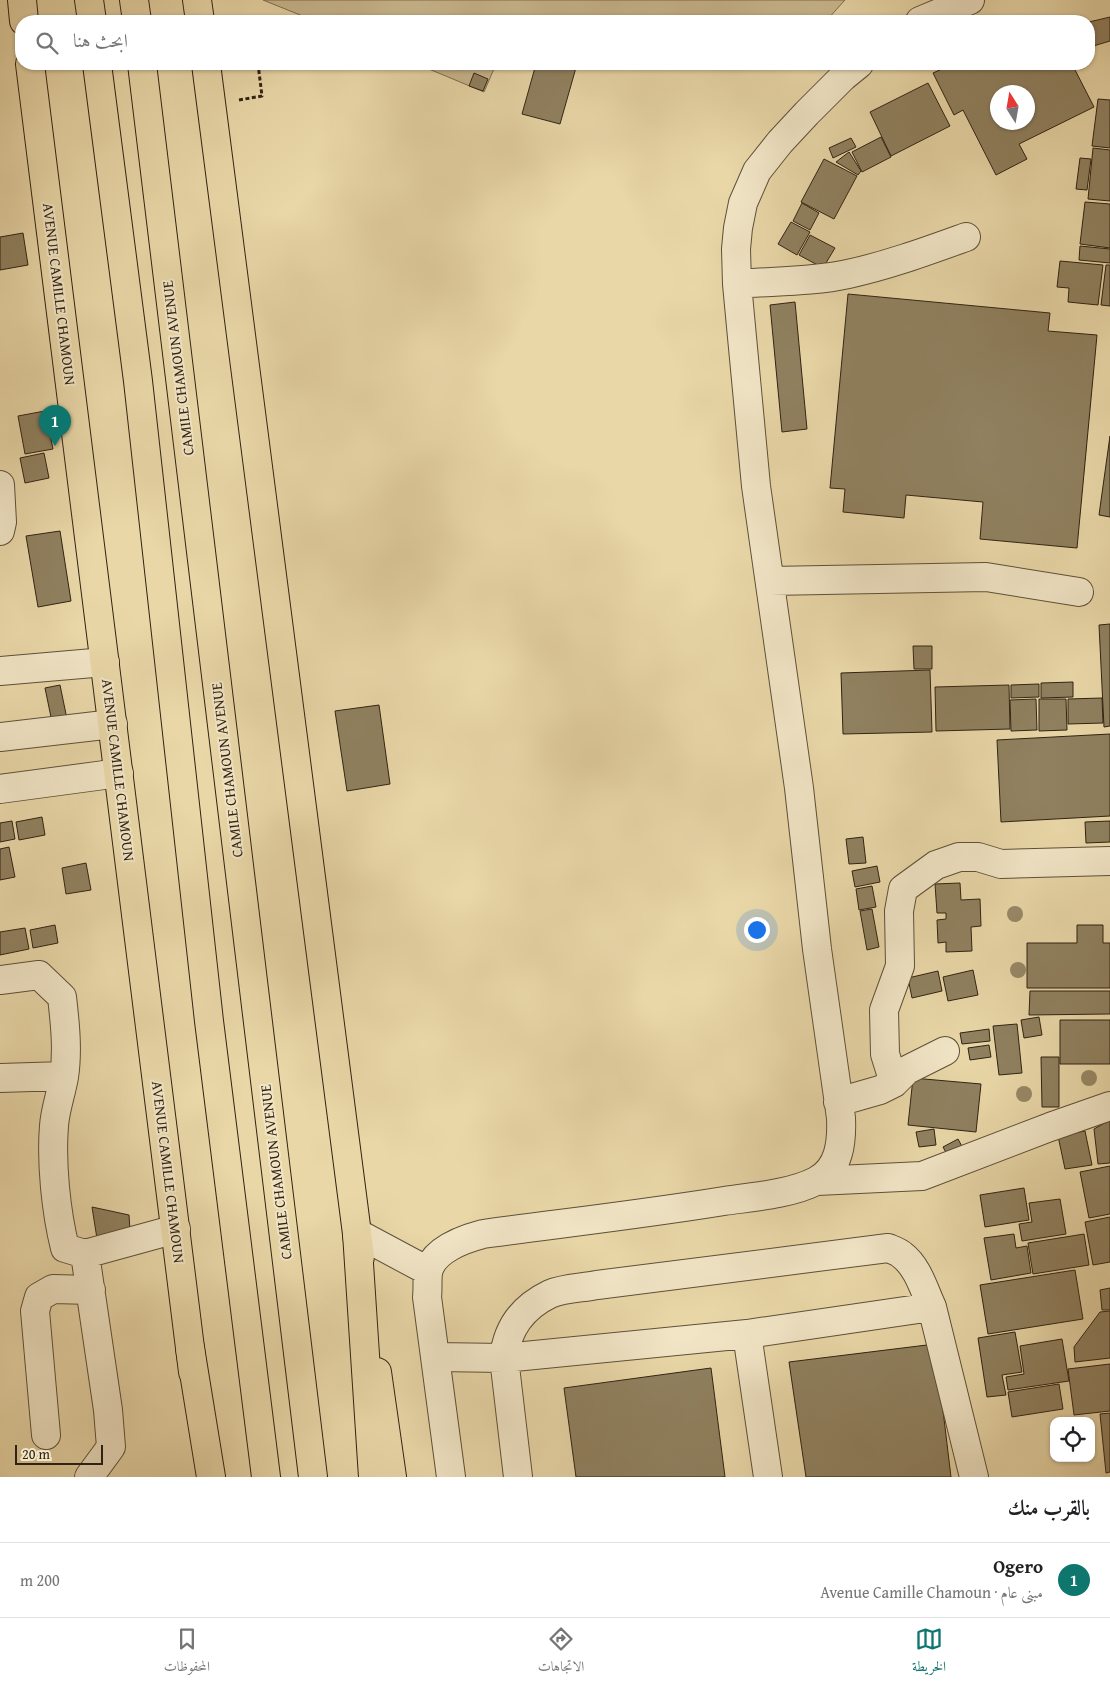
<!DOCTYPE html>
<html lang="ar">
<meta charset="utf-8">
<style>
body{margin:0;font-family:"Gentium Book Plus",Amiri,serif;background:#f6f6f6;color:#202124;direction:rtl}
.controls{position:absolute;right:15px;bottom:15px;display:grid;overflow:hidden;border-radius:10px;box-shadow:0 1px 4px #0004}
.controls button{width:45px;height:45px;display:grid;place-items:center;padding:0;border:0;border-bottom:1px solid #e0e0e0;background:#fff;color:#202124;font:25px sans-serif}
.compass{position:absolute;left:990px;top:85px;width:45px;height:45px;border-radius:50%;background:#fff;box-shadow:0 1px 4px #0004;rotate:349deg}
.scale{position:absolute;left:15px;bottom:12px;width:88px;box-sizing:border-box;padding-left:5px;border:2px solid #302313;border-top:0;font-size:14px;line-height:18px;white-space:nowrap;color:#302313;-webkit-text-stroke:4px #f1e5c6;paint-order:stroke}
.you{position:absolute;left:756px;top:929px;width:18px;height:18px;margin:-12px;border:4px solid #fff;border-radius:50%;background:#1a73e8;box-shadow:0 0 0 8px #1a73e833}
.badge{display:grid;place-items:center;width:32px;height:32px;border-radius:50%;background:#0f766e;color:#fff;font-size:16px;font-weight:700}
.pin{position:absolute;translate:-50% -41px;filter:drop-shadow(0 1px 2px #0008)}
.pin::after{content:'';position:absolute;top:26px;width:18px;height:15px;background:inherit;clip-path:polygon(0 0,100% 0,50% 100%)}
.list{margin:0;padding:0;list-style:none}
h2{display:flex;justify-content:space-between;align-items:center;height:65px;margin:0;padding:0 20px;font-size:21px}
h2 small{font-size:16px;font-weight:400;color:#757577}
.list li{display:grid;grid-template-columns:32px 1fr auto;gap:15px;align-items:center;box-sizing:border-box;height:75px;padding:0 20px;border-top:1px solid #e0e0e0}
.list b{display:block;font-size:19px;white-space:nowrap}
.list p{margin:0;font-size:16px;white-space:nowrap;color:#757577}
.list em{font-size:16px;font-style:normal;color:#757577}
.icon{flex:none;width:28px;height:28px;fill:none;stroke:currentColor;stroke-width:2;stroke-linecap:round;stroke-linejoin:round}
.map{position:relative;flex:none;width:1110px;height:1477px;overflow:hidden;direction:ltr}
.search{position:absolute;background:#fff;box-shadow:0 1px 4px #0004;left:15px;right:15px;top:15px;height:55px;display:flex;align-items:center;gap:12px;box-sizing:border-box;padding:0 18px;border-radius:20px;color:#757577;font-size:19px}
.sheet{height:140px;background:#fff}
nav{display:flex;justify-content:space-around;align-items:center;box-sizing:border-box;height:70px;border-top:1px solid #e0e0e0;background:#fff;font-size:14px;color:#757577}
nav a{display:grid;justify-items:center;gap:2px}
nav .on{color:#0f766e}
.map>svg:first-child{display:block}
.green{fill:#cab88f;stroke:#7d6e51}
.building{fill:#908160;stroke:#302313;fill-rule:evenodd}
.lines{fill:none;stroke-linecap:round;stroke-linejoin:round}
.minor-casing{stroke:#5e5038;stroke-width:30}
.major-casing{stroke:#302313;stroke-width:30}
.highway-casing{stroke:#302313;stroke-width:30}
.path{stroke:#302313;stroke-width:3;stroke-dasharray:4 2.5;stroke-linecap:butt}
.minor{stroke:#f1e5c6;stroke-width:28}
.major{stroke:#e9d7a8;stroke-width:28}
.highway{stroke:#e9d7a8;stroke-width:28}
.tree{fill:#988867}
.labels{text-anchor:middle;stroke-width:4;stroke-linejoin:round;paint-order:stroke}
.street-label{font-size:15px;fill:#302313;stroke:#f1e5c6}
</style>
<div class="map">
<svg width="1110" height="1477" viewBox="0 0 1110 1477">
<rect width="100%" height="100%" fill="#e9d7a8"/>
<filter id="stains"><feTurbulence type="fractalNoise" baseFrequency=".004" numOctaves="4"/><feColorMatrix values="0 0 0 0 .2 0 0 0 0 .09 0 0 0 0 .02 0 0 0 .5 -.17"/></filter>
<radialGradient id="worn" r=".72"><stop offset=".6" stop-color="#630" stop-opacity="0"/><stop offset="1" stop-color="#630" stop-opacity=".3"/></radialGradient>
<!-- green -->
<path class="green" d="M263,0H845L826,21H315Z
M417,64H496L484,92Z"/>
<!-- building -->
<path class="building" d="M1110,17V41L1090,47L1089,22Z
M536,64H577L560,124L522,114Z
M953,64H1072L1094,107L1019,144L1027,159L996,175L963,110L954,115L933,73ZM998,92H1028V122H998Z
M474,73L488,79L483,91L469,86Z
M928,83L950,126L891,156L870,112Z
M1098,99L1110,100V148L1092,146Z
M881,137L891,157L862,172L852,152Z
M851,138L856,147L833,158L829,148Z
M1093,148L1110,150V201L1088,199Z
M849,152L861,171L858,175L836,162Z
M1080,158L1091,159L1087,190L1076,189Z
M824,159L857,176L834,219L801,202Z
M1085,202L1110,204V248L1080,244Z
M802,203L819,213L810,230L793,221Z
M791,222L810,232L797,255L778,244Z
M23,233L28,265L0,270V237Z
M810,235L835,248L823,268L799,255Z
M1080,246L1110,249V263L1079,260Z
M1060,261L1103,265L1098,305L1068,302L1069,288L1057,287Z
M1106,265H1110V306L1101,305Z
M848,294L1050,313L1048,331L1097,335L1077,548L980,539L983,502L906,495L904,518L843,512L845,489L830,488Z
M795,302L807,429L782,432L770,305Z
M45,411L53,449L25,454L18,416Z
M1110,436V517L1099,515Z
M44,453L49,478L25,483L20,458Z
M60,531L71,601L38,607L26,536Z
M1110,624V726L1104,727L1099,625Z
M913,646H932V669H914Z
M930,670L932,732L843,734L841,673Z
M1073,682V697L1041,698V683Z
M1039,684V697L1011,698V685Z
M60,685L67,719L52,722L45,688Z
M1009,685L1010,729L936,731L935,687Z
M1102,698L1103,723L1068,724V699Z
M1036,699L1037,730L1011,731L1010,700Z
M1039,699H1066L1067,730L1039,731Z
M379,705L390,784L347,791L335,711Z
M1110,734V816L1001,822L997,740Z
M42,817L45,835L19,840L16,822Z
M12,821L15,839L0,842V823Z
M1110,821V842L1086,843L1085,822Z
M863,837L866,863L849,864L846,839Z
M9,847L15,877L0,880V849Z
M86,863L91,890L66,894L62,868Z
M877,866L880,882L855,887L852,871Z
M960,883L961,900L980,899L981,926L971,927L972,951L946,952V942L938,943L937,920L946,919V913H937L935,884Z
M872,886L876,907L859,910L856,889Z
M872,909L879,947L867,950L860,911Z
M55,925L58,943L33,948L30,930Z
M1077,925H1103V943H1110V988H1027V943H1077Z
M25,928L29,949L0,955V932Z
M973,970L978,995L948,1001L943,977Z
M938,971L942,991L912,998L908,978Z
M1030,991H1110V1014L1029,1015Z
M1039,1017L1042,1035L1024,1038L1021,1020Z
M1060,1020H1110V1064H1060Z
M1017,1024L1022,1073L999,1075L993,1026Z
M989,1029L990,1041L962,1044L960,1033Z
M989,1045L991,1057L970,1060L968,1048Z
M1041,1057H1059V1107H1042Z
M913,1078L981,1084L976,1132L908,1125Z
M1110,1120V1163L1098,1164L1094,1129Z
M934,1129L936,1145L919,1147L916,1132Z
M1085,1131L1092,1165L1065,1169L1058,1136Z
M958,1139L965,1152L950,1160L943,1147Z
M1110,1166V1214L1089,1218L1080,1172Z
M1024,1188L1029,1220L985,1227L980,1195Z
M1060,1199L1066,1234L1022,1241L1019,1224L1032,1222L1029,1203Z
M92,1207L129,1215L130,1230L98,1245Z
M1110,1217V1262L1093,1265L1085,1222Z
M1014,1234L1016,1248L1027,1246L1031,1273L991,1280L984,1238Z
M1084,1234L1089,1265L1033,1274L1028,1243Z
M1075,1270L1083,1319L988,1334L980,1285Z
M1110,1288V1310H1102L1100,1290Z
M1110,1311V1358L1075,1362L1074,1347L1100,1312Z
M1015,1332L1022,1372L1002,1375L1006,1395L987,1397L978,1338Z
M1062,1339L1069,1381L1008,1390L1006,1377L1024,1374L1020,1346Z
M935,1344L951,1477H806L789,1362Z
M1110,1364V1411L1074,1415L1068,1369Z
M711,1368L725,1477H576L564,1388Z
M1059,1384L1063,1409L1012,1417L1008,1392Z
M1110,1413V1472L1106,1473L1100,1414Z"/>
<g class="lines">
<!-- minor casing -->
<g class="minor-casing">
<path id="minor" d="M920,21L970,0
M737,284C773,281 812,282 848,274C889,265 927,251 966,237
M0,485L2,522L0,531
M770,581L986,577L1079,592
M0,671L105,662
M0,737L113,724
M0,789L119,773
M0,980L39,975L62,997C65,1023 68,1051 64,1077C61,1094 55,1110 54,1126C51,1163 56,1212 65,1248L85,1254L176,1229
M0,1078L64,1076
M894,1083L907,1070L945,1051
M838,1102L880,1090L894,1083L885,1054L884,1010L900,966L899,911L903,889L936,865L959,857H978L1001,864L1110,861
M817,1181L922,1176L1050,1127L1110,1106
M357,1233L428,1271
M85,1254L108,1410L111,1447L89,1477
M747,1334L768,1477
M436,1357L504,1358L747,1334L932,1307L974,1477
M46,1435L35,1311L39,1297L53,1289L91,1290
M451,1477L427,1297C428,1289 427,1280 428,1273C432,1250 464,1239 483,1234C564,1223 644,1214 724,1201C752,1197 791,1194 816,1181C840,1169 842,1141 841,1118L817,949L799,788L756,486L737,284L736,249L738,228L743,203L757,171L780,142L807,113L843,77L859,64
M518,1477L504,1358C507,1328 523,1307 550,1294C564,1288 583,1288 597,1285L888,1248C893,1250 899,1252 902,1255C918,1267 924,1290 932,1307"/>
</g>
<!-- major casing -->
<g class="major-casing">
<path id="major" d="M22,0L24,21
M197,0L200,21
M30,64L193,1372
M206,64L360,1257
M377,1372L392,1477"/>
</g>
<!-- highway casing -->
<g class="highway-casing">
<path id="highway" d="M89,0L92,21
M134,0L137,21
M97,64L138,381L209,1021L266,1477
M142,64L313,1477
M357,1233L373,1477
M190,1348L211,1477"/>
</g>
<!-- path -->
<path class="path" d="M239,100L262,96L258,64"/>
<!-- minor -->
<use href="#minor" class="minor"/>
<!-- major -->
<use href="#major" class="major"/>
<!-- highway -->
<use href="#highway" class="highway"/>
</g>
<!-- trees -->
<g class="tree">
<circle cx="1015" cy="914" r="8"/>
<circle cx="1018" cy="970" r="8"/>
<circle cx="1089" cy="1078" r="8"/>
<circle cx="1024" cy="1094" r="8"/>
</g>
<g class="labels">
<!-- street labels -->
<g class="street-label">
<text transform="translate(59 294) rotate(83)" y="5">AVENUE CAMILLE CHAMOUN</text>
<text transform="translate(178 368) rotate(-97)" y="5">CAMILE CHAMOUN AVENUE</text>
<text transform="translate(118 770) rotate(83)" y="5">AVENUE CAMILLE CHAMOUN</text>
<text transform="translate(227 770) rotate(-97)" y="5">CAMILE CHAMOUN AVENUE</text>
<text transform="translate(168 1172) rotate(83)" y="5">AVENUE CAMILLE CHAMOUN</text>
<text transform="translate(276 1172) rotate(-97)" y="5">CAMILE CHAMOUN AVENUE</text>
</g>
</g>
<rect width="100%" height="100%" filter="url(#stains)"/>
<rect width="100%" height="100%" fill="url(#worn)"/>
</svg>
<div class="controls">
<button><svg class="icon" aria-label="locate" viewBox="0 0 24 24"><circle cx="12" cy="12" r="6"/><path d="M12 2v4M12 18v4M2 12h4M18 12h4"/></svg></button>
</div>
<svg class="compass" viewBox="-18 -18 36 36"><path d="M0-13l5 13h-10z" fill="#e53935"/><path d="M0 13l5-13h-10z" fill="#757577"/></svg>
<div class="scale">20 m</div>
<div class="you"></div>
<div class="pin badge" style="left:55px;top:446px">1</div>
<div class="search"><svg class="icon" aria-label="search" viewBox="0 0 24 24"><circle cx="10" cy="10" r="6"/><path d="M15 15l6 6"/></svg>ابحث هنا</div>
</div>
<section class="sheet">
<h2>بالقرب منك<small></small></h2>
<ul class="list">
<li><span class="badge">1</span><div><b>Ogero</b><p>مبنى عام · Avenue Camille Chamoun</p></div><em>200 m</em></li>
</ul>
</section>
<nav>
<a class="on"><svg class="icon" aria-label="map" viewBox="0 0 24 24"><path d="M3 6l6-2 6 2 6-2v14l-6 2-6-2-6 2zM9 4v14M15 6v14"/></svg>الخريطة</a>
<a><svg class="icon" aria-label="directions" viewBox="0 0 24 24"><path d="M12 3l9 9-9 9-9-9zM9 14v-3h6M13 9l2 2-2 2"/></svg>الاتجاهات</a>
<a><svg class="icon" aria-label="saved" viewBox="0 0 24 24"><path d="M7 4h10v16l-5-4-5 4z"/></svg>المحفوظات</a>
</nav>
